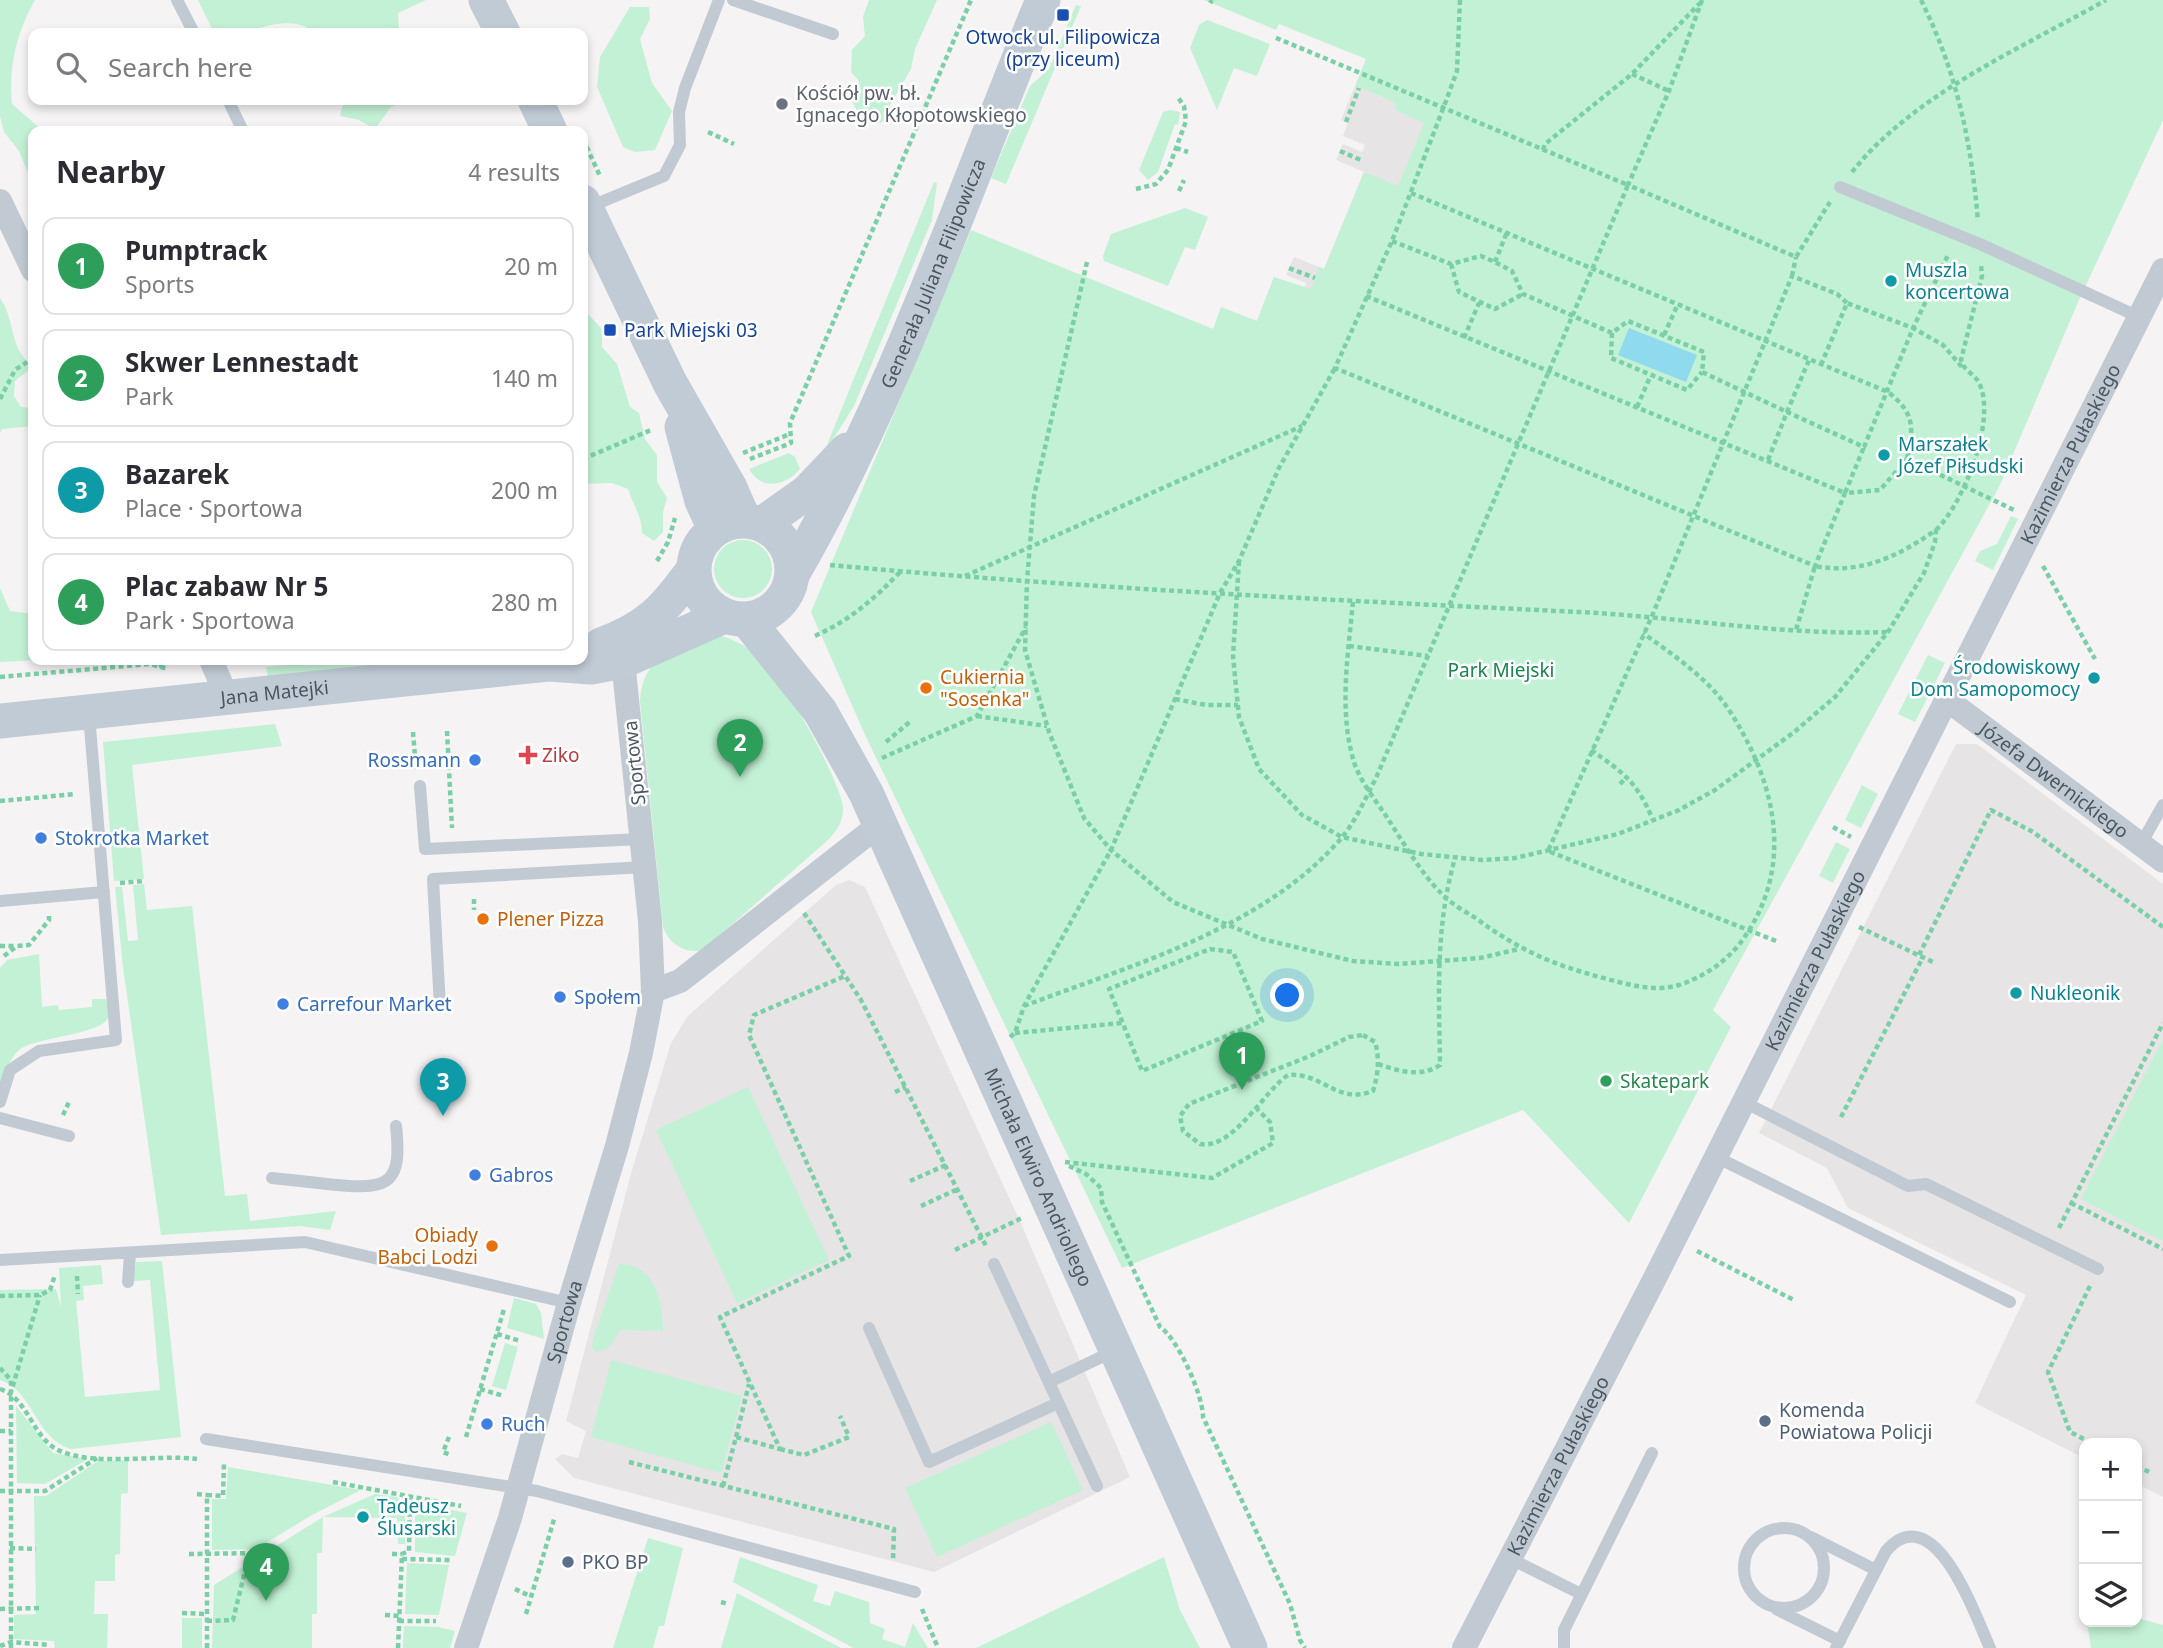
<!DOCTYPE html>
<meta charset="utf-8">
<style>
body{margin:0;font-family:"Noto Sans",sans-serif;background:#f7f7f7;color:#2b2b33}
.controls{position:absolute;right:21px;bottom:21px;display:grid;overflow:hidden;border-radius:14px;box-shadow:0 4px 10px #0003}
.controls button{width:63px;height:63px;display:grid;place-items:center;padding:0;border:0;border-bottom:2px solid #e1e1e2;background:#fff;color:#2b2b33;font:35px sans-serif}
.you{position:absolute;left:1288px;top:996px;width:24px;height:24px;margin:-18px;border:5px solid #fff;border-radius:50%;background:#1a73e8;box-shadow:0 0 0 10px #1a73e833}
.badge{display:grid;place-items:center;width:46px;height:46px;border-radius:50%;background:#111827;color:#fff;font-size:23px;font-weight:700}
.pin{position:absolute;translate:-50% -58px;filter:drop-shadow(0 2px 4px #0008)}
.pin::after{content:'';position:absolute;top:37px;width:24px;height:21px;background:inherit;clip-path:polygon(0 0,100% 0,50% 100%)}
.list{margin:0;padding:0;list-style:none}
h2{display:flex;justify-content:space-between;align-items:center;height:91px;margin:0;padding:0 28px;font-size:30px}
h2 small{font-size:23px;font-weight:400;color:#7c7c81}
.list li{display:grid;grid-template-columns:46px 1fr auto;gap:21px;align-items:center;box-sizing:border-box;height:98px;margin:0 14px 14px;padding:0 14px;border:2px solid #e1e1e2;border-radius:14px}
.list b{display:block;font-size:26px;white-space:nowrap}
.list p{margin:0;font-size:23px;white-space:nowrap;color:#7c7c81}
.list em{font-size:23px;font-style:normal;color:#7c7c81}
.icon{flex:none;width:38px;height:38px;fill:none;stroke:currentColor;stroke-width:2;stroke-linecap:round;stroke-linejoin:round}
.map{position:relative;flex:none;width:2163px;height:1648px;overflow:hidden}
.search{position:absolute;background:#fff;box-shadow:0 4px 10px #0003;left:28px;top:28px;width:560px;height:77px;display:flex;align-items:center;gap:18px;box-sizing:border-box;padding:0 24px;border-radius:14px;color:#7c7c81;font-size:26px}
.panel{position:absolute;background:#fff;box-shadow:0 4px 10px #0003;left:28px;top:126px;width:560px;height:539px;border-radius:14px}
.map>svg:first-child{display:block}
.education{fill:#e6e4e5}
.green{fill:#c3f1d5}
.water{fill:#90daee}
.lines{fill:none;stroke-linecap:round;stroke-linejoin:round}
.path{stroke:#7ad0a6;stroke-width:4.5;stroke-dasharray:5 3.5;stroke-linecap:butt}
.lane{stroke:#c1cad2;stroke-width:12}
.street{stroke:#c1cad2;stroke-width:24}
.secondary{stroke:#c1cbd6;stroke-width:35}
.transit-dot{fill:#1a4fb4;stroke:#fff;stroke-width:2.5}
.worship-dot{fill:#6b7280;stroke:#fff;stroke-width:2.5}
.culture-dot{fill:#0f9aa8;stroke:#fff;stroke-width:2.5}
.food-dot{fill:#e8710a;stroke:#fff;stroke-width:2.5}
.health-dot{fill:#e0444e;stroke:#fff;stroke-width:2.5}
.shop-dot{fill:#3f7fe0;stroke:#fff;stroke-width:2.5}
.leisure-dot{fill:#2e9e5b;stroke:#fff;stroke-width:2.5}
.service-dot{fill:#5c6f8a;stroke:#fff;stroke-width:2.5}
.labels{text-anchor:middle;stroke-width:5;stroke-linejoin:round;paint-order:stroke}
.transit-label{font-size:19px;fill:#164399;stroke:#fff}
.worship-label{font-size:19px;fill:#5b616d;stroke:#fff;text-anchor:start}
.culture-label{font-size:19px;fill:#0d838f;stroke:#fff;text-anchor:start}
.street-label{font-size:19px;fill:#4a5661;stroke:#fff}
.park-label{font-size:19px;fill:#17864f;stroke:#fff}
.food-label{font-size:19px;fill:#c56008;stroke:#fff;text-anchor:start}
.health-label{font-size:19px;fill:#be3a42;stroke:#fff;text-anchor:start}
.shop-label{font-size:19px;fill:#366cbe;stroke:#fff;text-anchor:start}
.leisure-label{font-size:19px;fill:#27864d;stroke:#fff;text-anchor:start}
.service-label{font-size:19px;fill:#4e5e75;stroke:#fff;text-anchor:start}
</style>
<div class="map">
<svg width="2163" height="1648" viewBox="0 0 2163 1648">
<rect width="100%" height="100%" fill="#f5f3f3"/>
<!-- education -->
<path class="education" d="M1355,86L1394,102L1396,111L1425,123L1320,372L1248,318L1257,321L1274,277L1304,289L1306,283L1286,275L1294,257L1324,269L1364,172L1336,160L1343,144L1362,152L1365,145L1343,136L1348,123L1341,120Z
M1956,744H1977L2163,884V1497L2137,1484V1443H2084V1458L1975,1403L2026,1295L1848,1208L1827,1168L1759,1133Z
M849,880L865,887L1019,1219L1130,1477L934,1572L574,1478L555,1459L562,1454L578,1458L586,1431L566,1421L632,1170L671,1043L688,1016L836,885Z"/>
<!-- green -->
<path class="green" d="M0,0H35C17,31 8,68 12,104L43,131H33V185L19,151L4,132L0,116Z
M198,0H426L398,13L399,33C374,33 347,36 322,33C313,32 305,25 297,24C264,19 246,41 212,29Z
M869,0H937L915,49L911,69L889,107L887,120L874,125L861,118L852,101L859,81L851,72L852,50L865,36L863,17Z
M1204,0H2163V120L2079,300L1999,487L1713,1010L1731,1027L1629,1223L1523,1110L1122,1268L866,737L811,612L971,230L1213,329L1221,307L1257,321L1274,277L1311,289L1319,267L1324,269L1364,172L1398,186L1424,123L1396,111L1394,102L1355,86L1366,59L1279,24L1276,30Z
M1076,5L1081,6L1006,184L991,178L1030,86L1049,69Z
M630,7H649L650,19L640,39L652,83L672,111L655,150L635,152L623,147L597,87L600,57Z
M1207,20L1270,44L1257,76L1234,68L1217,110L1190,48L1199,25Z
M344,100H409L391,107L375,129L359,120L340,116Z
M1170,110L1180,112L1178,125L1175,124L1158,172L1148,180L1139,170L1163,112Z
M934,182L937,183L932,220L854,406L822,457Z
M1185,208L1208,217L1195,250L1185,247L1168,286L1104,261L1103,256L1111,234Z
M583,293L586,312L602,329V347L617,364L630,407L639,413L645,439L657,455V482L667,498L663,512V532L654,541L642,533C642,516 633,505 628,489L612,483L583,484Z
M0,298C10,311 11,331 17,346C21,356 27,358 29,370L15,381L14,396L21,407L33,408V426L2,429L0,433Z
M789,453L795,457L800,469C786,486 761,491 749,469Z
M2011,516L2018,519L1993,570L1975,561L1980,551L1997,544Z
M714 569a29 29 0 1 1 58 0a29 29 0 1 1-58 0Z
M0,588L10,611L33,614V660H42L0,662Z
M708,633C728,636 745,644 760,658C783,677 839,778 843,807C844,820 837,831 828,840L703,950C685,954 669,944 663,927L640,701C643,656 672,652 708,633Z
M1928,655L1945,663L1915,722L1898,714Z
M332,660H427L268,678L266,667Z
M275,724L282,746L132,765L144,879L114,881L103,742Z
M1862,785L1878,794L1861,828L1845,820Z
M1836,842L1850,849L1833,883L1819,876Z
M144,884L147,910L192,906L225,1196L247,1194L250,1221L336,1211L330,1230L300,1226L161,1235L123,967L115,887H122L128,941L138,940L133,885Z
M39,954L42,1007L58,1005L59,1010L92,1007V999H106C107,1004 110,1010 109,1015C106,1035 37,1036 19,1050C11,1056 5,1074 0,1083V968L7,960Z
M2163,1039V1241L2081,1199Z
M748,1087L829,1260L737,1303L656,1130Z
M162,1261L181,1437L71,1449C35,1439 34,1391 0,1380V1290L56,1289L61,1307L59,1268L101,1265L103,1284L83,1286L84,1300L76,1301L85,1397L160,1390L150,1280L133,1281L136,1262Z
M619,1264C655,1264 663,1301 663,1331L621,1330L608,1348L596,1352L592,1347L593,1339Z
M514,1298L536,1304L541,1313L544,1339L507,1328Z
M505,1343L518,1347L506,1390L492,1386Z
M611,1360L742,1396L721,1473L591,1437Z
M16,1406L53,1453L88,1459L45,1484L17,1483Z
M1051,1422L1083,1490L937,1557L905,1488Z
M128,1460V1493L121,1494L120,1554L115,1555V1581H95L94,1614H108L107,1648H55L54,1641L14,1639V1615L36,1614L34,1496H46L98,1461Z
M228,1467L361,1490L312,1515L256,1549L212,1550V1499H226Z
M375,1494L397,1497L405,1507V1544H398L397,1518L323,1517L322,1553H317V1614H312V1648H212L214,1585L323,1517Z
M415,1503L467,1513L455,1556L415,1552Z
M648,1538L683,1548L664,1626H659L653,1648H613Z
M740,1557L818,1585L813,1601L830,1606L835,1591L869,1602L870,1623L885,1629L882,1639L905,1647L913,1623L928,1648H853L733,1582Z
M1164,1557L1180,1610L1200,1648H976Z
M407,1563L449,1565L439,1615L405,1614Z
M737,1593L841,1648H721Z
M182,1618H202V1648H182Z
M2137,1618L2163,1625V1648H2091L2087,1622H2137Z
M404,1626L438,1627L455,1631L450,1648H403Z"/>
<!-- water -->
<path class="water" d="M1629,328L1697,355L1686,382L1618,355Z"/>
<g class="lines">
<!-- path -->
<path class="path" d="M1460,0L1457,71L1446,101L1392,241L1335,368L1815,566L1845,493L1880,490L1907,459
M1702,0L1669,91L1628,185L1796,257L1830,202
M1921,0C1957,73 1971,140 1978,221
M1210,3L1212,0
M1632,74L1669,91
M1346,122L1359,88
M708,132L734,144
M583,139L600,176
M1176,148L1188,152
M1543,150L1545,144L1632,74L1700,3
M1340,151L1363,161
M1852,172C1914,94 2020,49 2106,0
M1136,189L1156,184L1168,170L1186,121L1184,106L1177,96
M1179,191L1184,180
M1411,193L1888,392C1915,413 1914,428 1907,459L2014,510
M1392,241L1451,264L1481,256L1495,262L1512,271L1523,294L1612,333L1628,321L1704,352L1702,372L1787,412L1809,360
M1087,262L1034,496L1027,581L1025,650L1049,732L1084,818L1111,850L1173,902L1262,939L1353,961L1399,964L1480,958L1519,949
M1495,262L1507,232
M1451,264L1459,292L1495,309L1523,294
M1289,268L1315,278
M1792,276L1796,257
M1366,296L1845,493L1864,447
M1612,333L1611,358L1687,390L1702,372
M1664,335L1678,304
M1464,338L1479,303
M1821,365L1847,303L1913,328L1949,253
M0,399L15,370L33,358
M1637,407L1650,377
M743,453L790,434
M583,459L651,430
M750,459L791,443L790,423L971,0
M1768,460L1787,412L1864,447L1913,328L1943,345L1962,367
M1936,530C1963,504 1996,422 1980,385C1976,374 1964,372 1961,360L1982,276L1981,265
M657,561L668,542L675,518
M1239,561L1233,656L1239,717L1259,769L1302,815L1342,837L1421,854L1482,860L1515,858L1618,834L1679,810L1715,790L1793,733L1835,697L1888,632L1924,573L1935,542L1936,530C1899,556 1860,575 1815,566L1796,630
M830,565C1080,588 1329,600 1579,612C1681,617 1784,636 1887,632
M2043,566L2095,659
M965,576L1302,426
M1353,602C1348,655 1338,714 1355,765C1362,784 1377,802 1388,819C1405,845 1422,875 1444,896C1452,904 1464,911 1474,917C1521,951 1550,964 1607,979C1630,985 1655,992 1679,985C1711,974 1734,956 1751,927C1794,855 1772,776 1729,710C1708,678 1673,655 1643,633
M815,636C850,620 873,600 900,572
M1349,646L1428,656
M159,667L167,663L188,661
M0,677L150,664L168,669
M1175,699L1206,705H1238
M977,716L1047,726
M447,731L452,828
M413,732L416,769
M886,742L912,720
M1591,750C1624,773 1637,782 1653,820
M882,758L977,716L1026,627
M1620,784L1627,777
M0,801L76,794
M1833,827L1851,837
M120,883L144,881
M474,899V910
M804,913L861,1000L986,1246
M1859,927L1935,963
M1776,941L1548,851L1652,616L1792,276L1837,294L1847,303
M0,946H17
M1210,949L1233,952L1262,1021L1142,1071L1109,989Z
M1919,955L1991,810L2033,832L2163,927
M4,956L17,946L29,945L49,920V915
M1024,1006C1131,965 1258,931 1338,842C1354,825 1365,799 1376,778L1628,185L1274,37
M1015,1033L1122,1023
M1363,1035L1375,1042C1380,1059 1378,1075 1373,1091C1336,1105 1323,1072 1288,1075C1264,1091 1233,1150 1200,1144L1183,1131L1180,1116L1189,1104L1310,1056L1349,1037Z
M1010,1037L1015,1033L1024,1006L1111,850L1220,593L1239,561L1279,468L1335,368
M1378,1064C1398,1071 1421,1078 1440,1065C1439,993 1435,928 1455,858
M895,1092L906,1087
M63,1115L70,1100
M1841,1117L1923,957
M1065,1162L1212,1178L1273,1143L1270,1122L1257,1109
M1069,1166L1086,1174L1101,1188L1102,1202L1160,1327C1178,1339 1203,1395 1203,1417L1290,1604L1300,1640L1305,1648
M910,1181L946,1165
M2071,1203L2163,1249
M921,1206L958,1189
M2059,1228L2163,1023
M955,1250L1024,1217
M1697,1251L1794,1300
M77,1276L78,1294
M2090,1286L2048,1372L2070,1432L2092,1443
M0,1296L40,1295L50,1290L55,1275
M497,1334L520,1341
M0,1368L11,1380V1392L40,1295
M0,1389C28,1398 32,1437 58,1450C93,1467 157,1454 197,1459
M480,1389L504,1396
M0,1431H11
M449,1437L443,1452L451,1455
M466,1437L504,1309
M736,1437L749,1384
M780,1449L804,1455L849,1437L840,1416
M629,1462L894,1529L893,1561
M2137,1466L2151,1473
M333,1482L461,1506
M723,1486L736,1437L780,1449L720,1317L849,1256L749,1035L754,1015L845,976
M0,1491H45L97,1458
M197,1494L207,1495
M10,1548L36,1549
M189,1554L258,1553
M392,1554H402
M402,1559L450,1560
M515,1589L530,1596
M721,1602L728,1604
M0,1609L39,1608
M922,1609L938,1648
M182,1613L207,1614
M526,1614L555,1516
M385,1615L400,1616
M207,1621L233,1620L248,1559
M399,1621H436
M0,1646L11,1642L50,1645
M11,1648V1393
M207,1648V1495L223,1496L224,1463
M398,1648L402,1554L409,1551L410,1496"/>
<!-- lane -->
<path class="lane" d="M177,0L194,33
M733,0L833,34
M228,100L243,131
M1840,187L1980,244L2139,317
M589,207L664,176L680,145L679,112L685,88L719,0
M420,786L425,849L641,839
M2141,844L2163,805
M0,901L104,892
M440,1007L433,879L644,867
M0,1102L10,1070L39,1051L116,1040L89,715
M1744,1102L1908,1186L1926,1184L2098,1269
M0,1118L69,1136
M1716,1157L2010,1302
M272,1178C294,1180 316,1183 337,1185C391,1190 402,1182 396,1126
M0,1260L305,1242L569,1303
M994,1264L1097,1486
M128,1282L130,1254
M869,1328L929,1462L1058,1403
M1049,1382L1114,1351
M206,1439L537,1491L915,1592
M1744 1568a40 40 0 1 1 80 0a40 40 0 1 1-80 0Z
M1811,1537L1876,1570
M1509,1558L1581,1594
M1776,1609L1840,1641
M1564,1648V1630L1652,1453
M1836,1648L1886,1551C1935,1495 1976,1618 1990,1648"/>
<!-- street -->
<g class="street">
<path d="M0,201L33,270"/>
<path d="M211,660L227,697"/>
<path id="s1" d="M1946,699L2163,861"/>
<path d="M653,991L680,981L879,825"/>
<path id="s2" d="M466,1648L510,1518L569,1303L617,1146L641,1053L653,991L650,921L623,661"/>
<path id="s3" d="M1464,1648L1656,1276L2163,270"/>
</g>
<!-- secondary -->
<g class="secondary">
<path d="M486,0L503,33"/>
<path d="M535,100L550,131"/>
<path d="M583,202L670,383L730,488L744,520"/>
<path d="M682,427L702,501L715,529"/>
<circle cx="743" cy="570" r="49"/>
<path d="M762,524L807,492L847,450"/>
<path id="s4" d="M793,573C897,393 963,192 1043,0"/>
<path id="s5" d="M747,620L820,711L866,793L1250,1648"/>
<path d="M601,645C648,628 664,610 693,570"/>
<path id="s6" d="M0,721L549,664L591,667L623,661L724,616"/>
</g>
</g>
<!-- markers -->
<g class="transit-dot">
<rect x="1056" y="8" width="14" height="14" rx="3.5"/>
<rect x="603" y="323" width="14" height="14" rx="3.5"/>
</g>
<circle class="worship-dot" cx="782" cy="104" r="7"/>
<g class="culture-dot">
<circle cx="1891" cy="281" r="7"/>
<circle cx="1884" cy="455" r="7"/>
<circle cx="2094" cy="678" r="7"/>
<circle cx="2016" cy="993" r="7"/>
<circle cx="363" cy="1517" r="7"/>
</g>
<g class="food-dot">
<circle cx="926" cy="688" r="7"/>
<circle cx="483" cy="919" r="7"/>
<circle cx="492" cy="1246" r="7"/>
</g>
<path class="health-dot" d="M524.5 744.5h7v7h7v7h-7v7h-7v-7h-7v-7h7z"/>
<g class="shop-dot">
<circle cx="475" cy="760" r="7"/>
<circle cx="41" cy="838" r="7"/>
<circle cx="560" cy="997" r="7"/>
<circle cx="283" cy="1004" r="7"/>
<circle cx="475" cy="1175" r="7"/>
<circle cx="487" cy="1424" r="7"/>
</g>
<circle class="leisure-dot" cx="1606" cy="1081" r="7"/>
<g class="service-dot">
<circle cx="1765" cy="1421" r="7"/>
<circle cx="568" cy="1562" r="7"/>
</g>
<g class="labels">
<!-- transit labels -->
<g class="transit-label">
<text x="1063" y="44">Otwock ul. Filipowicza<tspan x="1063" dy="22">(przy liceum)</tspan></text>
<text x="624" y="337" text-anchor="start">Park Miejski 03</text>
</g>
<!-- worship labels -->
<g class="worship-label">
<text x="796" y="100">Kościół pw. bł.<tspan x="796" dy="22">Ignacego Kłopotowskiego</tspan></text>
</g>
<!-- culture labels -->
<g class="culture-label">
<text x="1905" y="277">Muszla<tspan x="1905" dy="22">koncertowa</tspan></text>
<text x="1898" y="451">Marszałek<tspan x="1898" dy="22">Józef Piłsudski</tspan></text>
<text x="2080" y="674" text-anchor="end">Środowiskowy<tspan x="2080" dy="22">Dom Samopomocy</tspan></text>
<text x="2030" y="1000">Nukleonik</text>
<text x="377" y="1513">Tadeusz<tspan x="377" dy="22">Ślusarski</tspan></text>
</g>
<!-- street labels -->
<g class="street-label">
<text dy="7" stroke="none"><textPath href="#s4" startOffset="331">Generała Juliana Filipowicza</textPath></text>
<text dy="7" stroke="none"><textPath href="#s3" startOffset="1339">Kazimierza Pułaskiego</textPath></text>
<text dy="7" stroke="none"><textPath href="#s6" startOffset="276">Jana Matejki</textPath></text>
<text transform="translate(634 763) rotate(-96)" y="7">Sportowa</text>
<text dy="7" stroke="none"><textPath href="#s1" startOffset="135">Józefa Dwernickiego</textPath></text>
<text dy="7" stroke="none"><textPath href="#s3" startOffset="772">Kazimierza Pułaskiego</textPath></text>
<text dy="7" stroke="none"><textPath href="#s5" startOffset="632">Michała Elwiro Andriollego</textPath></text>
<text dy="7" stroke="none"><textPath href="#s2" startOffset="341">Sportowa</textPath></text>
<text dy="7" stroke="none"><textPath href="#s3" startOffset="205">Kazimierza Pułaskiego</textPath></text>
</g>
<!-- park labels -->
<g class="park-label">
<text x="1501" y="677">Park Miejski</text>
</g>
<!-- food labels -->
<g class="food-label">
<text x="940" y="684">Cukiernia<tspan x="940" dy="22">"Sosenka"</tspan></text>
<text x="497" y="926">Plener Pizza</text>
<text x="478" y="1242" text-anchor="end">Obiady<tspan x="478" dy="22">Babci Lodzi</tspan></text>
</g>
<!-- health labels -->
<g class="health-label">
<text x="542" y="762">Ziko</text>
</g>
<!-- shop labels -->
<g class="shop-label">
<text x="461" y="767" text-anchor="end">Rossmann</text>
<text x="55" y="845">Stokrotka Market</text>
<text x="574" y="1004">Społem</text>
<text x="297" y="1011">Carrefour Market</text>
<text x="489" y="1182">Gabros</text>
<text x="501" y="1431">Ruch</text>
</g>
<!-- leisure labels -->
<g class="leisure-label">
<text x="1620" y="1088">Skatepark</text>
</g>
<!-- service labels -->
<g class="service-label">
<text x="1779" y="1417">Komenda<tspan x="1779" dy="22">Powiatowa Policji</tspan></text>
<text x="582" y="1569">PKO BP</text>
</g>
</g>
</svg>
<div class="controls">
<button>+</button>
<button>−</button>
<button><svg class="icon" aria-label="layers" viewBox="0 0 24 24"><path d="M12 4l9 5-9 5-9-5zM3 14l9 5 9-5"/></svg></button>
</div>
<div class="you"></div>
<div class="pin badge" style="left:1242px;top:1090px;background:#2e9e5b">1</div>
<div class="pin badge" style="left:740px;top:777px;background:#2e9e5b">2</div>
<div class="pin badge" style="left:443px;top:1116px;background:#0f9aa8">3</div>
<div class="pin badge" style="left:266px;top:1601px;background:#2e9e5b">4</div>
<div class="search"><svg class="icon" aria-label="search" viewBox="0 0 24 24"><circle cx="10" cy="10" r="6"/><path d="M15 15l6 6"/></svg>Search here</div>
<section class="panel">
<h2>Nearby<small>4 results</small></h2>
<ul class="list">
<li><span class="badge" style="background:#2e9e5b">1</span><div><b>Pumptrack</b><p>Sports</p></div><em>20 m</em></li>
<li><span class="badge" style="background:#2e9e5b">2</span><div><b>Skwer Lennestadt</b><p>Park</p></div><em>140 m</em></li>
<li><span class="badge" style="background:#0f9aa8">3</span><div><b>Bazarek</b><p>Place · Sportowa</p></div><em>200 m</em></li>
<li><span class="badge" style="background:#2e9e5b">4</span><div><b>Plac zabaw Nr 5</b><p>Park · Sportowa</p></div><em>280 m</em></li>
</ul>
</section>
</div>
